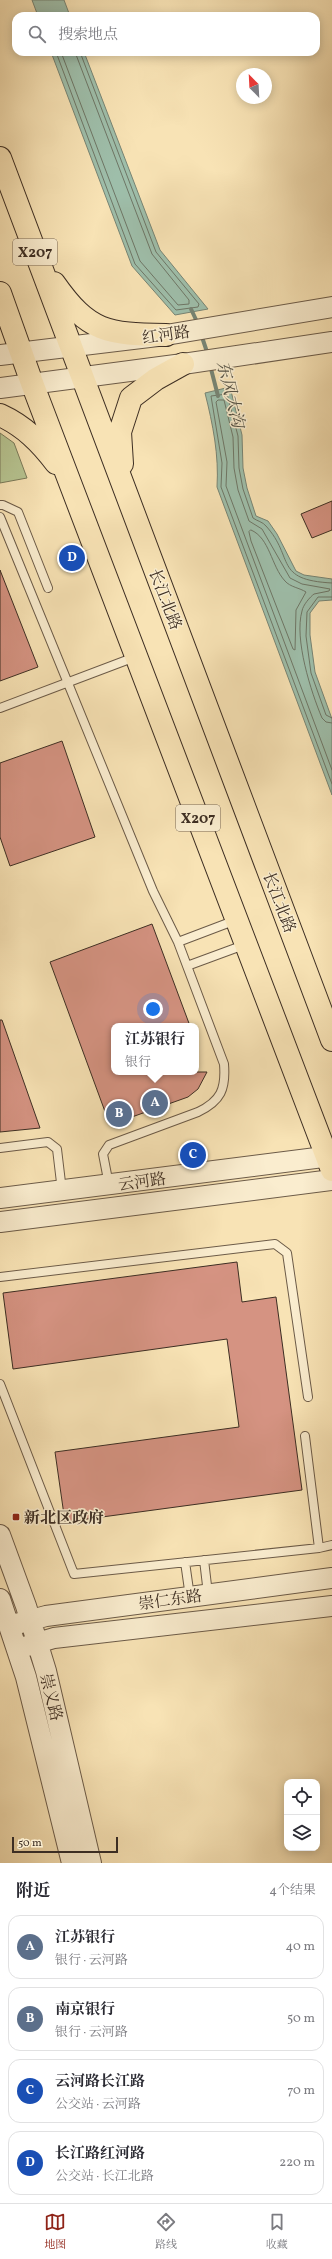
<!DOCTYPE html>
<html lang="zh">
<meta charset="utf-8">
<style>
body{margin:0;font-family:Vollkorn,"Noto Serif SC",serif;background:#f2f2f3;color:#2b2b33}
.controls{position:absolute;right:12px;bottom:12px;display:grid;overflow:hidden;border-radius:8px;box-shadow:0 2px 10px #0003}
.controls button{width:36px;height:36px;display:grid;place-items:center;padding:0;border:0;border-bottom:1px solid #e1e1e2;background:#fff;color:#2b2b33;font:20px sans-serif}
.compass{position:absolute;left:236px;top:68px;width:36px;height:36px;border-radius:50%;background:#fff;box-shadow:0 2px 10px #0003;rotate:336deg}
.scale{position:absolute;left:12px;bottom:10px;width:106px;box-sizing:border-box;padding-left:4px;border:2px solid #3d2e23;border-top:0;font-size:11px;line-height:14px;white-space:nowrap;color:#3d2e23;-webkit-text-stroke:3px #faedcf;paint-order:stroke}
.you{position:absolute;left:153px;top:1009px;width:14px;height:14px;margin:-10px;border:3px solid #fff;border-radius:50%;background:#1a73e8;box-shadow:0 0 0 6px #1a73e833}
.badge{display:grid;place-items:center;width:26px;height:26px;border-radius:50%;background:#8f2418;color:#fff;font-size:13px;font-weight:700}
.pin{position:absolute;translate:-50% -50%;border:2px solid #fff;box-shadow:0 1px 4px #0006}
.popup{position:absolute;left:111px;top:1023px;width:88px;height:52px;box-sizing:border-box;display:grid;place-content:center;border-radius:8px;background:#fff;filter:drop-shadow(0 1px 3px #0005);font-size:13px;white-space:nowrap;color:#7c7c81}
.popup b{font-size:15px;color:#2b2b33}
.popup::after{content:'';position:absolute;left:50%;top:100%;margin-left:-8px;border:8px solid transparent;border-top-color:#fff}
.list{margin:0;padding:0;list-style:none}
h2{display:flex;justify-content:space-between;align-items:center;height:52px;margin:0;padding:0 16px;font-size:17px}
h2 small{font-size:13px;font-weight:400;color:#7c7c81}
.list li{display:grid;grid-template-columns:26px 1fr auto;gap:12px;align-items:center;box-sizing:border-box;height:64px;margin:0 8px 8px;padding:0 8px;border:1px solid #e1e1e2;border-radius:12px}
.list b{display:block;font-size:15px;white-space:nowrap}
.list p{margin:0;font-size:13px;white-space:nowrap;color:#7c7c81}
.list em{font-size:13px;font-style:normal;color:#7c7c81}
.icon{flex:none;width:22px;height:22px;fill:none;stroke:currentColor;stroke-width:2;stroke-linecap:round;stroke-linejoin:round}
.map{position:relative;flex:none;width:332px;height:1863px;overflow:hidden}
.search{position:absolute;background:#fff;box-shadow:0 2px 10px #0003;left:12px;right:12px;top:12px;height:44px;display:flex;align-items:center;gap:10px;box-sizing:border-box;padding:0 14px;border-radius:12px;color:#7c7c81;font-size:15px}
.sheet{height:340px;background:#fff}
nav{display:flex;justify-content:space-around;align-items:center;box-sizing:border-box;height:56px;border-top:1px solid #e1e1e2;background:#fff;font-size:11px;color:#7c7c81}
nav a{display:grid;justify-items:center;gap:2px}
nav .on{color:#8f2418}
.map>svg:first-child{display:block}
.green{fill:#b7c592;stroke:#7a7a5a}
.water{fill:#9ebeaa;stroke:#778474}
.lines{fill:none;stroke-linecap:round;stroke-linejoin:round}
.shore{stroke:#6e7666;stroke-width:1}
.stream{stroke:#778474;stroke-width:4}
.building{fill:#d59382;stroke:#3d2e23}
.service-casing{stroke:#6c5b48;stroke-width:10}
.tertiary-casing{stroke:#6c5b48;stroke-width:22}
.primary-casing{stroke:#3d2e23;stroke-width:24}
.service{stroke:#faedcf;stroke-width:8}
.tertiary{stroke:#faedcf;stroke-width:20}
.primary{stroke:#f8e3b5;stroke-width:22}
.poi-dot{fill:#8f2418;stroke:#faedcf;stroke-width:1.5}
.labels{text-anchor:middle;stroke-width:3;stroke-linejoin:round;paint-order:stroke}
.shield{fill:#faedcf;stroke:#766757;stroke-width:1}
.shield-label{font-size:15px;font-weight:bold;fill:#3d2e23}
.street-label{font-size:16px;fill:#3d2e23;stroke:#faedcf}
.poi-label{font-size:16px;font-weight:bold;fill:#3d2e23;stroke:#faedcf;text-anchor:start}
.water-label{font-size:17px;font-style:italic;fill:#555245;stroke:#faedcf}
</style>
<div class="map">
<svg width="332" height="1863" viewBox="0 0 332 1863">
<rect width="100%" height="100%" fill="#f8e3b5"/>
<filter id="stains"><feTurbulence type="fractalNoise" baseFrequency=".005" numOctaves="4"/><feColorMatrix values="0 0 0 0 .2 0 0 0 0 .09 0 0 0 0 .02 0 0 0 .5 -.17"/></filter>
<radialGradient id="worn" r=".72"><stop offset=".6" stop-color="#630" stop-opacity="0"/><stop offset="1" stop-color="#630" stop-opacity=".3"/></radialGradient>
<!-- green -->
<path class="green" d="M0,433L14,443L27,478L0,483Z"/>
<!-- water -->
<path class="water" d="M32,0H64L70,16H38Z
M51,52H84L160,250L208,309L175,315L132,266Z
M230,387L242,435L243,468L247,488L256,516L268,521L277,534L296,571L304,575L332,579V600L319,601L310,613V635L315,672L332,719V795L217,487C219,455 213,425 205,393Z"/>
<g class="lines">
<!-- shore -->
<path class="shore" d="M56,52L135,264L176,310L198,307L199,304L156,252L80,52
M61,52L140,261L178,305L189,304V300L152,254L75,52
M251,530C270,538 271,566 285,581C290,587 300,588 306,592L296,610L295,650L293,649L251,541L249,532Z
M332,583C273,580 295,558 266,526C263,522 257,521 253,518L243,489L239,468L238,436L227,394L211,396L222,463L221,487L332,784
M332,597H318L307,612L306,636L311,673L326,715L332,718
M332,723L326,722L322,718C311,692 294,639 302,611C303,605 310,597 314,594L329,591L330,589L302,584L290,578L262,529L249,521L238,490L234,468L233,437L224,400H218L216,402L227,462L226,486L332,770"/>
<!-- stream -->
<path class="stream" d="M191,309L198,324
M201,334L208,355
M210,365L218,396"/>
</g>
<!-- building -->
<path class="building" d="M332,501V530L312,538L301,514Z
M0,570L38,667L0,681Z
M62,741L95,837L10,866L0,837V763Z
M152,924L190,1026H114V1072H207L198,1089L188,1097L115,1123L107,1117L50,962Z
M0,1020H2L40,1128L0,1132Z
M237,1262L242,1302L276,1297L302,1490L65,1522L55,1452L239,1427L227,1339L13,1369L3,1293Z"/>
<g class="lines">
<!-- service casing -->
<g class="service-casing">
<path id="service" d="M0,505H3L18,512L48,588
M0,517L153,891L178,942L224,1064C226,1089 221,1101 198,1112L109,1145L103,1154L109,1185
M0,708L135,657
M178,942L236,920
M187,966L244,945
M0,1148L48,1142L57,1149L62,1191
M0,1277L275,1244L287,1253L308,1397
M0,1384L74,1574L319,1548L332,1545
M305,1436L319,1548
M204,1560L208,1594
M185,1562L190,1597"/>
</g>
<!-- tertiary casing -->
<g class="tertiary-casing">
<path id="tertiary" d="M0,355L166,335L332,307
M0,388L183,364L332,342
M0,1198L332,1156
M0,1222L332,1180
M0,1535L26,1606L46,1671L91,1863
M0,1599L26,1677L72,1863
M9,1626L46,1616L332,1578
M17,1649L54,1638L332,1606"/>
</g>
<!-- primary casing -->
<g class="primary-casing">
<path id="primary" d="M0,158L332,1040
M54,283C89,333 107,334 166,335
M0,293L32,383L332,1170
M0,415C24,426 40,442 56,463
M122,464L120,432L131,398L156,379L183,364"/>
</g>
<!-- service -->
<use href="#service" class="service"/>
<!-- tertiary -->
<use href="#tertiary" class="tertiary"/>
<!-- primary -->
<use href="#primary" class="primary"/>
</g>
<!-- markers -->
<rect class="poi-dot" x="12" y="1513" width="8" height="8" rx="2"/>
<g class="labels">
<!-- shield labels -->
<g class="shield">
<rect x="13" y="239" width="44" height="26" rx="3"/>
<rect x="176" y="805" width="44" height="26" rx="3"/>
</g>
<g class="shield-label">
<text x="35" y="257">X207</text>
<text x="198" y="823">X207</text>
</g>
<!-- street labels -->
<g class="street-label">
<text transform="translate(166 334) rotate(-8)" y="6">红河路</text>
<text transform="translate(166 599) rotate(69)" y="6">长江北路</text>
<text transform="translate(280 902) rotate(69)" y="6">长江北路</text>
<text transform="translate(142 1181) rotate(-8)" y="6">云河路</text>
<text transform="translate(170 1599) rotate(-8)" y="6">崇仁东路</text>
<text transform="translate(52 1697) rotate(76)" y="6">崇义路</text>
</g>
<!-- poi labels -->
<g class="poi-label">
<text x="24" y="1523">新北区政府</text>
</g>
<!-- water labels -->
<g class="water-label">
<text transform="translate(231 394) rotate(76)" y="6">东风大沟</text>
</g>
</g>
<rect width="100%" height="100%" filter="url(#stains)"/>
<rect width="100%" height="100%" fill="url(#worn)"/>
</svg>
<div class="controls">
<button><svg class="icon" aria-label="locate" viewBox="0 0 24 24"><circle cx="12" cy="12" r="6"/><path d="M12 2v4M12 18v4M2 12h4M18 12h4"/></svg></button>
<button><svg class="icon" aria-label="layers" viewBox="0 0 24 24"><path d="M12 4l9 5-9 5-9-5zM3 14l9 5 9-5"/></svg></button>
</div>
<svg class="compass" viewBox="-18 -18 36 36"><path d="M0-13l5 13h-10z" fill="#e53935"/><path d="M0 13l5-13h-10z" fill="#7c7c81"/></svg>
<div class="scale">50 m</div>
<div class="you"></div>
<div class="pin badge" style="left:155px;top:1103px;background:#5c6f8a">A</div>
<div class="popup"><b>江苏银行</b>银行</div>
<div class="pin badge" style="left:119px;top:1114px;background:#5c6f8a">B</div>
<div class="pin badge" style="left:193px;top:1155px;background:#1a4fb4">C</div>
<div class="pin badge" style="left:72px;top:558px;background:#1a4fb4">D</div>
<div class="search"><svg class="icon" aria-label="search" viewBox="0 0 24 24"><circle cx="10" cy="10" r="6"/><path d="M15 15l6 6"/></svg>搜索地点</div>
</div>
<section class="sheet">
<h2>附近<small>4个结果</small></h2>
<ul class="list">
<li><span class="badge" style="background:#5c6f8a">A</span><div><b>江苏银行</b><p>银行 · 云河路</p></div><em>40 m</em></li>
<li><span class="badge" style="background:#5c6f8a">B</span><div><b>南京银行</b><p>银行 · 云河路</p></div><em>50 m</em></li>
<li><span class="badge" style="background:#1a4fb4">C</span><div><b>云河路长江路</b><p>公交站 · 云河路</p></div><em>70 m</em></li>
<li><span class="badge" style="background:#1a4fb4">D</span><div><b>长江路红河路</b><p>公交站 · 长江北路</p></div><em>220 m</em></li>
</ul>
</section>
<nav>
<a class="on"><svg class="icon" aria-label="map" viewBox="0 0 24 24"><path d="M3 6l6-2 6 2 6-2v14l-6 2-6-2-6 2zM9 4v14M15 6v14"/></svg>地图</a>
<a><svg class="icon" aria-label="directions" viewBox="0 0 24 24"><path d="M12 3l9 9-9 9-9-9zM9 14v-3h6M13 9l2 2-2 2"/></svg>路线</a>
<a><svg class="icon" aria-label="saved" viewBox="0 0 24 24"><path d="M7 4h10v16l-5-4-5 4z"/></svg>收藏</a>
</nav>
